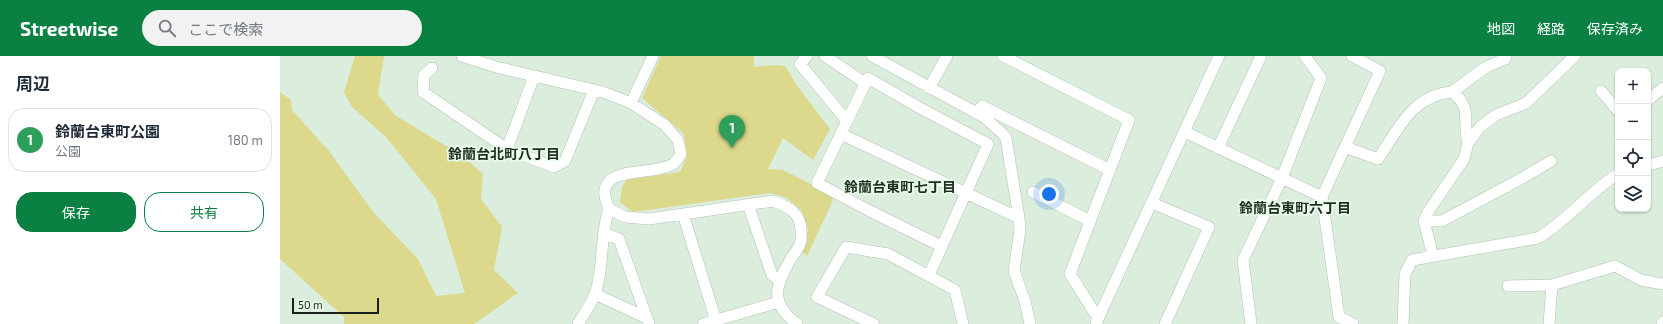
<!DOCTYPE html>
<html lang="ja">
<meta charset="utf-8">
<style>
body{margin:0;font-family:"Exo 2","Noto Sans JP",sans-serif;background:#f2f2f3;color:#1f2937}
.controls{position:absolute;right:12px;top:12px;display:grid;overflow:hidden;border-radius:8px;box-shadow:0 1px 3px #0004}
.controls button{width:36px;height:36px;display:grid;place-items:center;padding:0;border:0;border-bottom:1px solid #e0e1e3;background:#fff;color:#1f2937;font:20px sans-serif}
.scale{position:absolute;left:12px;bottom:10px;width:87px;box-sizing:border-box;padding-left:4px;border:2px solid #1a201b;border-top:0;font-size:11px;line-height:14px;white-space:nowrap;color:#1a201b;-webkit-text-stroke:3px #e8fbea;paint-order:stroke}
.you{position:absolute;left:769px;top:138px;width:14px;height:14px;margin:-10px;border:3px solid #fff;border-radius:50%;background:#1a73e8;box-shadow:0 0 0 6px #1a73e833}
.badge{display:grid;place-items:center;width:26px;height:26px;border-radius:50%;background:#0b8043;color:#fff;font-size:13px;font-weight:700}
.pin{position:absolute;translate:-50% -33px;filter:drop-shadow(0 1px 2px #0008)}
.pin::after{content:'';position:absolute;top:21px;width:14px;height:12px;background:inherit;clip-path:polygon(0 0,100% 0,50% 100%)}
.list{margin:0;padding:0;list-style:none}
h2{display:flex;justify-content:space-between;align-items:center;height:52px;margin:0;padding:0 16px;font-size:17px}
h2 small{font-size:13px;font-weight:400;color:#747a83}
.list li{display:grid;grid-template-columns:26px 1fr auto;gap:12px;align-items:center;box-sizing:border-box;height:64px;margin:0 8px 8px;padding:0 8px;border:1px solid #e0e1e3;border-radius:16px}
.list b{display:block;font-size:15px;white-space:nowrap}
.list p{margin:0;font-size:13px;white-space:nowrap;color:#747a83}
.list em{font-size:13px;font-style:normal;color:#747a83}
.actions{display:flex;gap:8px;padding:12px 16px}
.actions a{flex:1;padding:9px 0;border:1px solid #0b8043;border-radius:16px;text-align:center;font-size:14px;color:#0b8043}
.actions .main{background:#0b8043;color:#fff}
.icon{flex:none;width:22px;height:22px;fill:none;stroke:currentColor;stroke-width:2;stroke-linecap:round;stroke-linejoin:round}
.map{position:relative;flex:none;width:1383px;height:268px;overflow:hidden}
header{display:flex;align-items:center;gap:24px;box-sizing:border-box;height:56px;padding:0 20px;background:#0b8043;color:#fff}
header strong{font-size:19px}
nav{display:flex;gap:22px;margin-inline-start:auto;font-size:14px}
.search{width:280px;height:36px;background:#f2f2f3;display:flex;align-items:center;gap:10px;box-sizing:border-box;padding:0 14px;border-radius:22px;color:#747a83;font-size:15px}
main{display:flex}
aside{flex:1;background:#fff}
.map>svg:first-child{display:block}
.green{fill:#dcd88c}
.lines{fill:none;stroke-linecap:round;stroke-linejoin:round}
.minor-casing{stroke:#b1c2b3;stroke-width:12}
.minor{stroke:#fff;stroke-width:11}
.labels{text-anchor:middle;stroke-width:3.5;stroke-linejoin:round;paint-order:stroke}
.neighbourhood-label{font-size:14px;font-weight:bold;fill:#1f2d21;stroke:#e8fbea}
</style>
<header>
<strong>Streetwise</strong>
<div class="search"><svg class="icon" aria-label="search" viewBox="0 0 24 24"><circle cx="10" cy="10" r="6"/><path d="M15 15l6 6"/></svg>ここで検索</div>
<nav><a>地図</a><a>経路</a><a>保存済み</a></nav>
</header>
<main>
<aside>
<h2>周辺<small></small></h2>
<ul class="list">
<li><span class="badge" style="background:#2e9e5b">1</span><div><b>鈴蘭台東町公園</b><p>公園</p></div><em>180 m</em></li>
</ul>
<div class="actions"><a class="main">保存</a><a>共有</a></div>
</aside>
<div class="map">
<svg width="1383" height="268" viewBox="0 0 1383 268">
<rect width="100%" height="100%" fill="#dbeddd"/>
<!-- green -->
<path class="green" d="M75,0H104L98,39L116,60L183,100L203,118L201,143L222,171L214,214L238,237L194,268H64V261L0,203V36L11,44L12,54L49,95L93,156L138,203L156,240L185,237L156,143L106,81L72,51L64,36Z
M381,0H474V11L496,9L505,10L518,31L550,73L533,104L503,82L488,113L503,114L554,140L549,153L527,200L522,195L528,173L521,154L507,142L490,137L353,156L340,146L342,132L346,124L400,116L406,102L404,78L362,42Z"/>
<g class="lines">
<!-- minor casing -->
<g class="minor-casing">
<path id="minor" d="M182,0L216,11L323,36L351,47L385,69L398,84L401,98C399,101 396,106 393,108C369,122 308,106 329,153L345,161L369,163L493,145C509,151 522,158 521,176C521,179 522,182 521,185C520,190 515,197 512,201C496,228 488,246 517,268
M527,0L520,8L567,65
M545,0L585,27
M592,0L704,61L723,78L726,82L739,162L740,174L734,215L745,245L750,268
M723,0L849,64L790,218L818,262
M1072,0L1100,15L1042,141L1059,261L1073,268
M152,12L144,19L143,36L227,93L274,111L285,105L314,34
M649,32L667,0
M1321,35L1338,55
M1172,36L1206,11L1225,3L1226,0
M1368,44L1383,32
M351,47L373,0
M696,57L702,50L830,114
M905,76L1042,141
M561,78L739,162
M1065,91L1098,103C1118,74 1132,39 1172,36C1193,51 1182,65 1188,87
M938,92L981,0
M227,93L254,20
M1368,109L1383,105
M753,136L810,165
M872,147L929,171L885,268
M468,148L492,219L499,224
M403,158L437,268
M1144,165H1162L1244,121L1271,105
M325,178L339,183L369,268
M1153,200L1144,165L1148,156L1184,103L1188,87L1200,71L1216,59L1246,47L1295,0
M649,219L708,88L640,52L588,22L537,127L590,155L661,190
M1228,230L1272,229L1335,210L1361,224L1383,228
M315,238L367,262
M816,267L939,0
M298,268C303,259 311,249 315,238C324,214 320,177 329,153
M423,268L499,246
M594,268L537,241L566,191L608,198L675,234L683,268
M971,268L963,204L1002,122L1041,22L1025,0
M1123,268L1125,218L1132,204L1258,182C1288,164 1309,136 1338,118
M1269,268L1272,229
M1382,268L1383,266"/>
</g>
<!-- minor -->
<use href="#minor" class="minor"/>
</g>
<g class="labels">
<!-- neighbourhood labels -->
<g class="neighbourhood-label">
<text x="224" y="103">鈴蘭台北町八丁目</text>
<text x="620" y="136">鈴蘭台東町七丁目</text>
<text x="1015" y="157">鈴蘭台東町六丁目</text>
</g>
</g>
</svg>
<div class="controls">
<button>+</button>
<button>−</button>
<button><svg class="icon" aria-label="locate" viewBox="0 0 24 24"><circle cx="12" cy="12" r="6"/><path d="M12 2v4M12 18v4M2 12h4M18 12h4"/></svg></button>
<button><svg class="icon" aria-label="layers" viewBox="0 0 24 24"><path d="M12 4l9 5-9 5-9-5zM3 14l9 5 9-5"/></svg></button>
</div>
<div class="scale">50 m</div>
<div class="you"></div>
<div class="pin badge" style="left:452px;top:92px;background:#2e9e5b">1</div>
</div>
</main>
